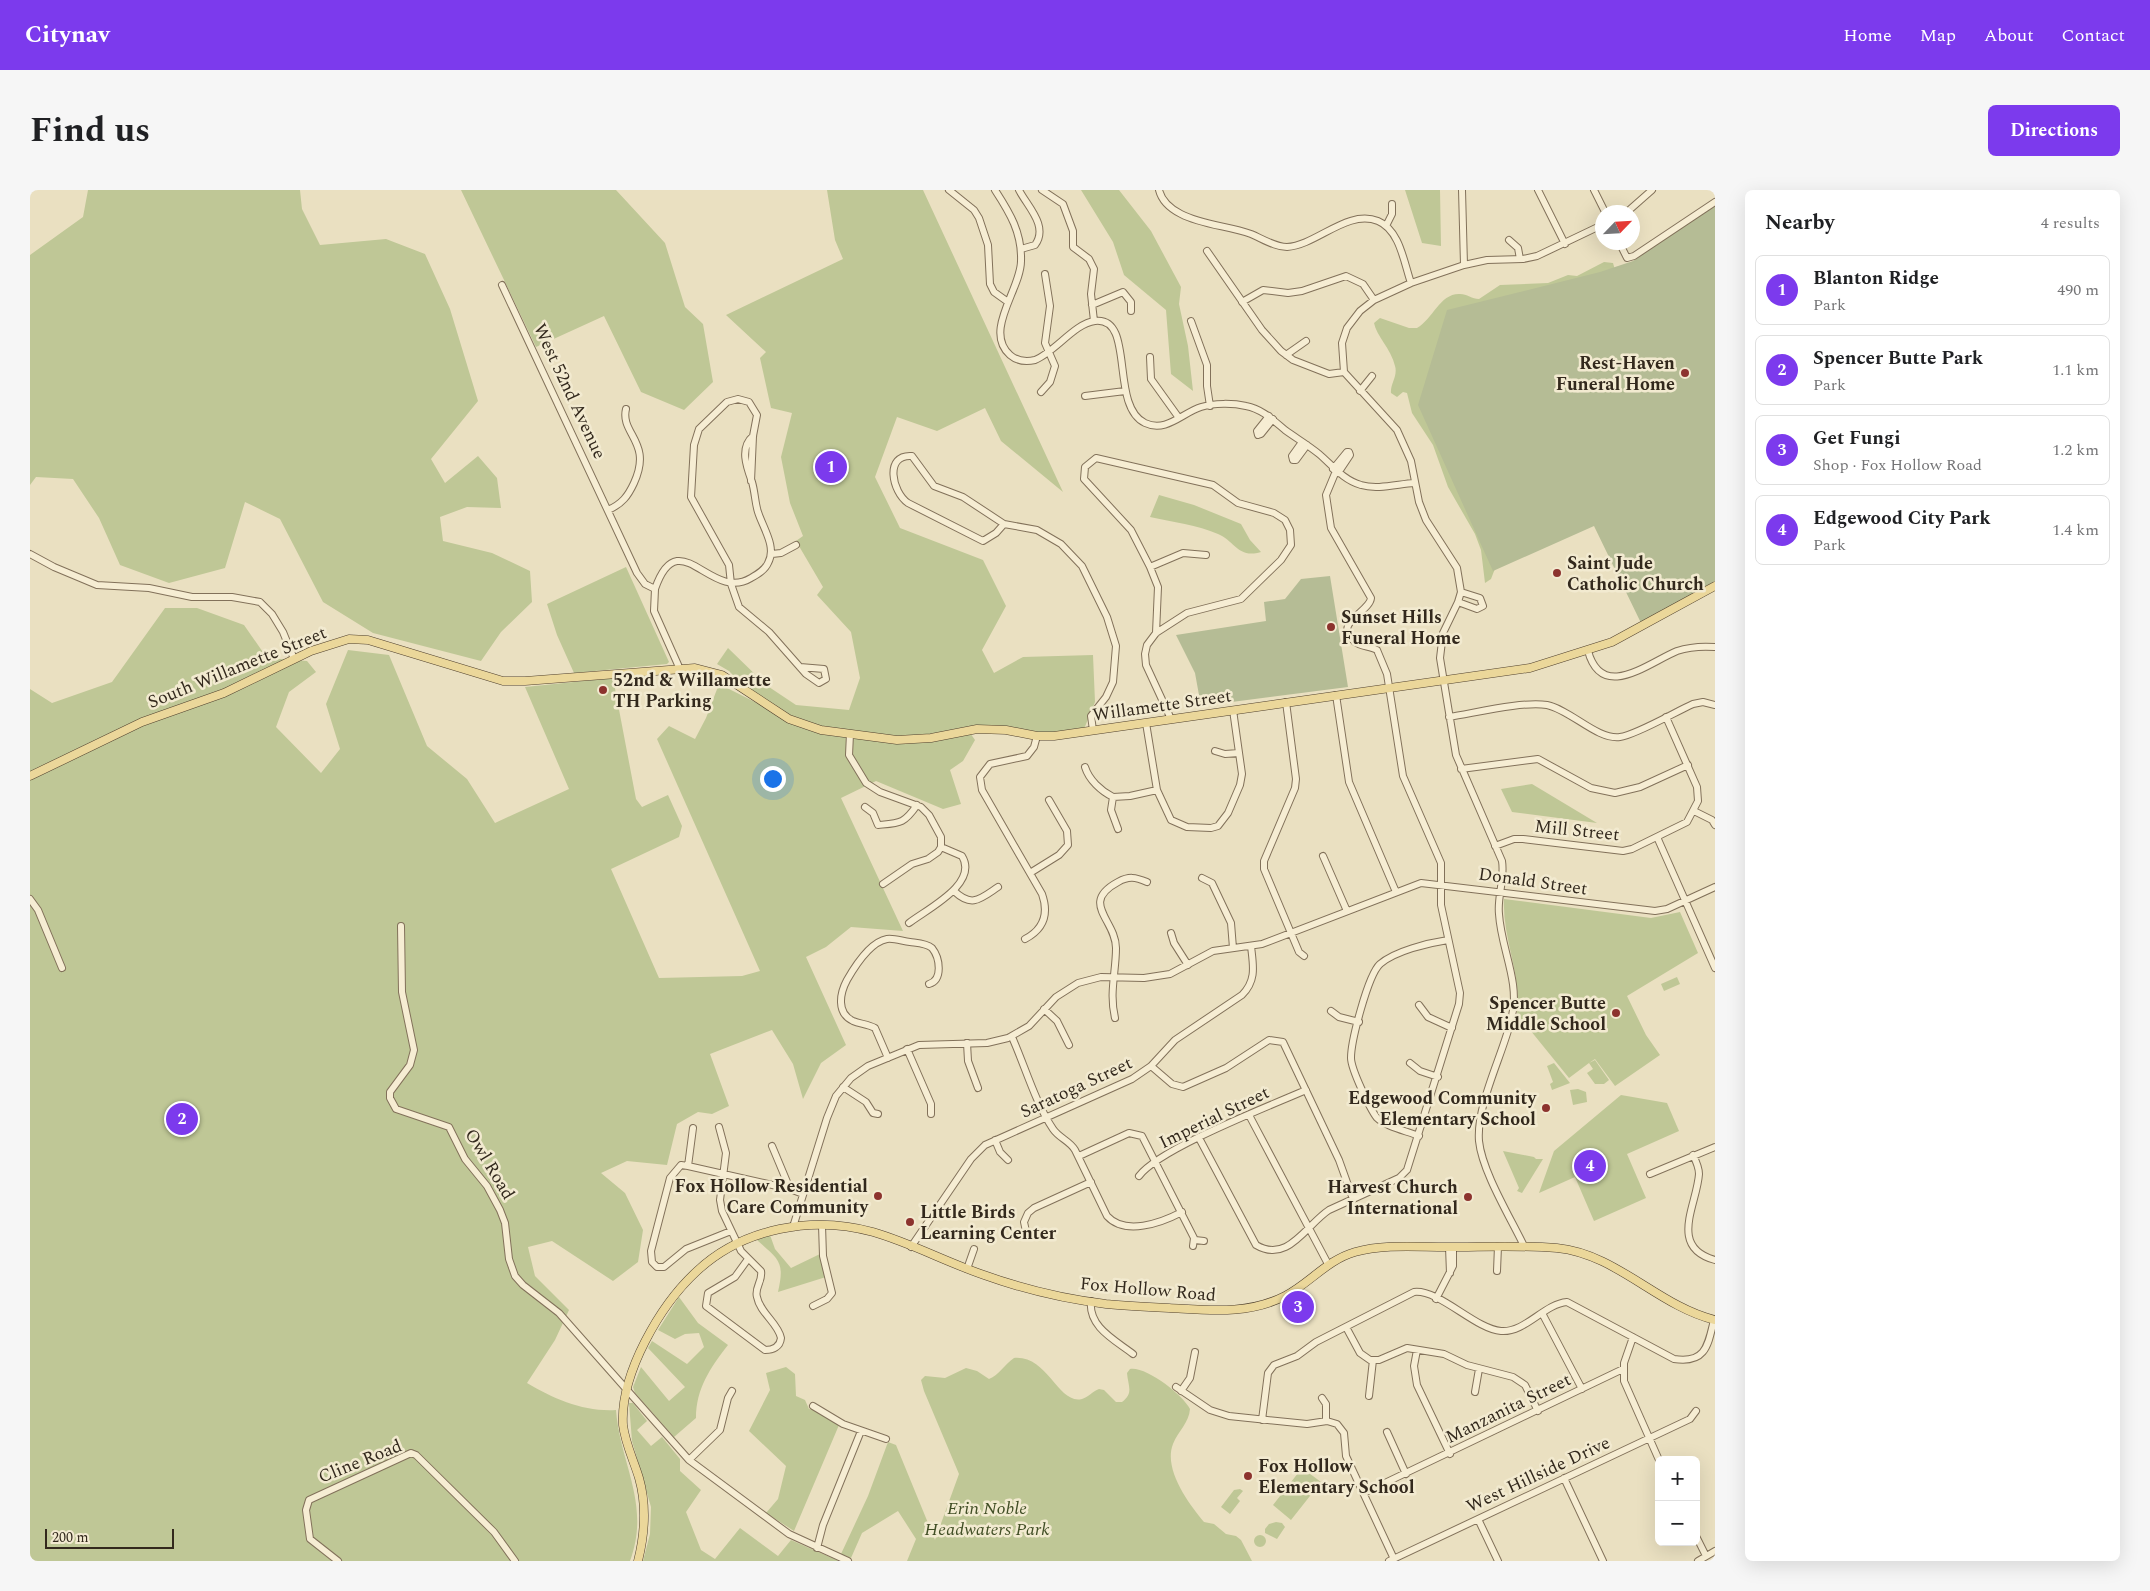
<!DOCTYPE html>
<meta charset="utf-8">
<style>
body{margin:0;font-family:Spectral,serif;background:#f6f6f6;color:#202124}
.controls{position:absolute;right:15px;bottom:15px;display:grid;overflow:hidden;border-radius:8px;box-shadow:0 5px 20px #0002}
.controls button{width:45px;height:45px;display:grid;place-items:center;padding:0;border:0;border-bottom:1px solid #e0e0e0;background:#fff;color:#202124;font:25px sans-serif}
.compass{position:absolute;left:1565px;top:15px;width:45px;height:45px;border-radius:50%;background:#fff;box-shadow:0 5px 20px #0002;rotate:65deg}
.scale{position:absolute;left:15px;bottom:12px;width:129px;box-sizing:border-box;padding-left:5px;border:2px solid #33291d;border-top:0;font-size:14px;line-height:18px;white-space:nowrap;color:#33291d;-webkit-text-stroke:4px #f2ead0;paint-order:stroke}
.you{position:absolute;left:742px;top:588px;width:18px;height:18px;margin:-12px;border:4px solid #fff;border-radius:50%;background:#1a73e8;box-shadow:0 0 0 8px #1a73e833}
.badge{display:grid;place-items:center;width:32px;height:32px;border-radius:50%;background:#7c3aed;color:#fff;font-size:16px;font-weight:700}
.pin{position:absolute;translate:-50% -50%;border:2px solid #fff;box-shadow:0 1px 5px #0006}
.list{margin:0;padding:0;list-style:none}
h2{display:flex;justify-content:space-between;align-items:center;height:65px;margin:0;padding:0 20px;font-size:21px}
h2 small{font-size:16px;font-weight:400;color:#757577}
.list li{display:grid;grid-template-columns:32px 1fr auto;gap:15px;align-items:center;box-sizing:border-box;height:70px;margin:0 10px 10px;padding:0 10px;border:1px solid #e0e0e0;border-radius:8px}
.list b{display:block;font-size:19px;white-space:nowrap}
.list p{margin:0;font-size:16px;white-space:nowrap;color:#757577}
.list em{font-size:16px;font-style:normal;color:#757577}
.map{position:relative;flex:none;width:1685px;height:1371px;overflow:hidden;border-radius:8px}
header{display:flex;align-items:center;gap:30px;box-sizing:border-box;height:70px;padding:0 25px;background:#7c3aed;color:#fff}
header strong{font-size:24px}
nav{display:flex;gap:28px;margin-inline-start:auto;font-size:18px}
.intro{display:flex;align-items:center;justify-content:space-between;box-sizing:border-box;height:120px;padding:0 30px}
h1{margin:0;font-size:35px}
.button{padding:12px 22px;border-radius:8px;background:#7c3aed;color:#fff;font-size:18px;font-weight:700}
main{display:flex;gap:30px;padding:0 30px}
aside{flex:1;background:#fff;border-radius:8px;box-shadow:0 5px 20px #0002}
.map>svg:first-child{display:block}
.green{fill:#bfc796}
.cemetery{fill:#b5bc95}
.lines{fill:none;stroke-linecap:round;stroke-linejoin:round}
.minor-casing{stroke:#82715a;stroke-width:8}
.major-casing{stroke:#50402e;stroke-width:9}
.minor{stroke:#f6edd3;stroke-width:6}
.major{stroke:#ebd79a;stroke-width:8}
.poi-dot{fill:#8c332e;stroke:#f2ead0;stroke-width:2}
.labels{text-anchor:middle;stroke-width:5;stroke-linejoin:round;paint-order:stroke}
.poi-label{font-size:18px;font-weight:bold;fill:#33291d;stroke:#f2ead0;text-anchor:end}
.street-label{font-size:18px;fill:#33291d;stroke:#f2ead0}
.park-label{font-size:18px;font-style:italic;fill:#414e25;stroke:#f2ead0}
</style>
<header>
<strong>Citynav</strong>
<nav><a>Home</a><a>Map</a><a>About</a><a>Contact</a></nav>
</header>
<div class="intro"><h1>Find us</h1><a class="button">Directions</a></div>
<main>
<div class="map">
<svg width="1685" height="1371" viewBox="0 0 1685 1371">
<rect width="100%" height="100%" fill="#eae0c1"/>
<!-- green -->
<path class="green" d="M58,0H270L272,19L290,55L356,49L395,64L420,119L448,211L401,269L415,293L448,266L467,288L471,318L437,317L410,327L413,351L462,363L500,381L502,412L471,442L451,471L343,443L293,412L250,329L215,312L195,378L139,393L90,375L69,328L43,289L6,287L0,295V65L53,27Z
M431,0H586L635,53L655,117L673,134L683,192L654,220L611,202L574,126L506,157Z
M797,0H893L1033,302L971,251L955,218L907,241L867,227L845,287L870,338L953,370L976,416L952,460L964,483L993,467L1063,465L1065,512L1054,539L1014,543L948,535L905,544L869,547L792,537L756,524L714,496L699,481L687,474L698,458L736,495L766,515L819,520L830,488L821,442L787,405L793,397L766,351L773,346L760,313L751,267L762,223L741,218L730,168L736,162L696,125L813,69L805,50Z
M1051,0H1089L1121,41L1151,97L1149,114L1158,156L1163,201L1141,184L1136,120L1094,85L1083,52Z
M1375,0H1410L1411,56L1392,53Z
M1574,72L1583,73L1585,80L1567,332L1466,376L1461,389L1455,393L1451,360L1445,344L1418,297L1403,255L1382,223L1377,203L1373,202L1367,207L1361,203C1360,194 1368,186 1365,176C1361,159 1346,145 1344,133L1350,128L1379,138H1387C1403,129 1410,103 1430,104C1437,104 1442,109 1449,109L1470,95L1518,93L1538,85L1547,86Z
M1129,305L1164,315L1211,334L1220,350L1231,362C1208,369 1205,351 1188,344C1168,335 1142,332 1120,327Z
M596,377L639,472L637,474L544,483L527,445L517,414Z
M135,418H167L214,435L237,468L277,471L286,482L259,502L246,537L291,583L310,559L296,514L318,460L359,465L397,556L437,589L465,633L539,599L495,497L583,488L606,609L612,617L638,605L652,636L649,647L581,679L629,788L712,786L730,781L627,549L639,536L665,549L676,528L689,494L763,531L867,550L938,540L945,550L933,571L920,580L931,614L913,619L846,591L811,608L873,741L821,737L796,757L776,767L816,855L791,873L773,909L763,874L742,840L680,864L699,916L682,924L668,922L647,934L637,975L597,971L571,983L595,1003L613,1040L608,1072L583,1091L522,1051L498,1057L505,1086L539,1120L525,1150L497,1193C524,1209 554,1222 586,1220C590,1274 621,1314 600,1371H0V499L22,513L82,492Z
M1502,594L1567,633L1482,622L1471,599Z
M1474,709L1621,728L1650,722L1668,763L1597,806L1616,845L1630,865L1585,896L1565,869L1559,873L1565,870L1579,890L1574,894H1565L1557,883L1563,879L1559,873L1539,888L1487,824C1492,785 1472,748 1474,709Z
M1647,787L1650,794L1634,801L1631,794Z
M1524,873L1540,893L1522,900L1520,894L1523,892L1517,876Z
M1548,899L1556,902L1557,912L1543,915L1540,900Z
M1591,905L1637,913L1649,941L1597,964L1616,1008L1564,1031L1545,987L1509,1003L1524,961Z
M1473,961L1504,967L1506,969H1513L1492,1003L1487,1001L1489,998Z
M740,1045L745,1059L761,1078L790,1064L796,1087L748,1102C755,1071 749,1070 727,1050Z
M649,1107L668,1133L698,1155C680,1178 666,1199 666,1228L644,1247L605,1203L603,1197L611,1177L639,1211L655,1197L618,1158L622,1151L657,1174L674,1157L669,1143L655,1144L645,1149L628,1140Z
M984,1168C1018,1165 1028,1215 1052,1209C1057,1208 1063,1201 1069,1199L1074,1200L1086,1212H1092C1104,1203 1098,1196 1097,1183L1100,1179C1116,1176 1153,1205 1160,1219C1159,1233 1148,1241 1143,1254C1133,1279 1159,1314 1174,1332L1184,1334L1196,1344L1206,1346L1211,1350L1222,1371H877L886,1349L868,1321L832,1343L821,1368L811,1364L838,1306L858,1252L866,1255L905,1350L929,1284L894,1201L891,1190L895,1186L915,1188L936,1178L947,1181L959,1189C969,1185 975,1174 984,1168Z
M756,1177L765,1184L766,1206L775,1210L779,1219L787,1220L809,1235L764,1341L736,1323L748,1309L756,1276L719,1241L740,1200L736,1183Z
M599,1213H603L617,1231L607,1240L621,1256L632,1247L650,1269V1281L671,1300L656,1322L671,1360L685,1369L710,1338L748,1366L761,1350L809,1371H613L620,1344L621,1317L602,1251Z
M1272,1278L1291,1292L1261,1330L1243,1315Z
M1210,1299L1213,1301L1207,1308L1210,1311L1200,1324L1191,1317L1204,1300Z
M1246,1332L1252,1333L1255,1337L1247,1349L1235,1343V1339L1239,1334Z
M1224 1351a6 6 0 1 1 12 0a6 6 0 1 1-12 0Z"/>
<!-- cemetery -->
<path class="cemetery" d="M1685,15V391L1611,433L1564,336L1463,381L1388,215L1417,120L1570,82L1603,71Z
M1300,386L1318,497L1171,516L1165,483L1146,445L1236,431L1234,412L1255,409L1271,389Z"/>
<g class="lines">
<!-- minor casing -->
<g class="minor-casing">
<path id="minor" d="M919,0L944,20L949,28L958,55L960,94L964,102L978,112
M965,0C980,23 992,43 991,71C991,99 953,141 980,165C987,171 996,172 1005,170C1025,162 1045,133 1065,131C1106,126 1079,216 1115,233C1136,243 1152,223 1171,217C1184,213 1203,213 1216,216C1232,219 1243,230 1255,240C1266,248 1278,255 1289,264C1302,275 1313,290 1331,295C1347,300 1368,294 1384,293
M989,0C997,16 1019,36 1005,55L991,59
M1012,0L1033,14L1043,41V57L1059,69L1064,79L1061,104L1064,131
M1129,0C1132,12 1141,19 1151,24C1172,35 1199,36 1221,44C1233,49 1245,57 1257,57C1287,55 1317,19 1348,31C1370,40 1374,73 1381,93
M1432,0L1434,75
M1508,0L1535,54
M1564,0L1575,22
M1597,22L1622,0
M1356,36L1362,24V14
M1479,50L1488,58L1490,69
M1589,52L1597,68L1604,66L1685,12
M1177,61L1232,140L1251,161L1263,170L1299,184L1314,182
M472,95L607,383L615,394L625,399L624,421L649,477
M1212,112L1233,100L1258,103L1272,101L1316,86L1333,94L1344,110
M1062,115L1093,102L1101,112V121
M1161,131L1177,175V196L1180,216
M1256,165L1276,151
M1120,167L1121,189L1149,228
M1330,201L1342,186
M1011,202L1020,192L1025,176L1015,153L1020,116L1015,84
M1055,206L1095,201
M1239,226L1227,241L1228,245L1231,244L1243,229
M1272,252L1262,266L1263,270H1266L1277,255
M1303,279L1317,262H1319L1320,265L1308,283
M721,291L723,246L727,225L719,212L708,209L697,212L669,239L664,255L661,307L699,375L701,394L709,417L739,442L776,484L789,493L796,489L794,479L770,477
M578,320C592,314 598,306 604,293C623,252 590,244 596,219
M974,334L966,343L953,351L878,313C862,302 854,264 882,266L904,296L933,307L974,334L1007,340L1031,354L1052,376L1077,427L1086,456L1083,492L1076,507L1061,526L1063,540
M0,364L24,377L67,395L119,398L162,407H202L230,412L242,424L253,442L264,469
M742,364L751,363L766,355
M1120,377L1153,363L1176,365
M625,399C649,330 680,413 721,388C728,384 735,380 738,373C747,357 733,338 728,322C725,313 725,302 722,292C717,278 709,258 723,246
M1428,412L1447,419L1453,416L1450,408L1431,402
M1126,443L1128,397L1120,377L1101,340L1054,289L1055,277L1066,268L1183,295L1208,313L1244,323L1255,330L1260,340L1261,355L1251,370L1211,409L1157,423L1126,443L1117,455L1115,464L1116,475L1141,529
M1558,461C1572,512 1618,473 1647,461C1659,457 1672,456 1685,457
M1306,505L1319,592L1366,702
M1256,512L1266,589L1265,598L1234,671V679L1269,762L1274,766
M1419,527C1445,523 1493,511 1517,515C1541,520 1567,550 1590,547C1606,545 1645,522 1663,514L1673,512L1685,515
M1116,533L1127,600L1141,630L1157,637L1181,638L1188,636L1198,623L1210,595L1212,584L1203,520
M820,544L819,565L836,593L850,602L891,617L899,625L911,647V657L908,662L898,669L882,674L853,694
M1185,561L1195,564L1209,563
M1055,577C1059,590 1071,601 1083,607L1081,620L1088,639
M1431,579L1508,569L1561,598L1585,603L1610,597L1658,575
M1083,607L1100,606L1127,600
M835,617L843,623L848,635C870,633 874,634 887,615
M1664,621L1682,630L1685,635
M1627,647L1685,778
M1465,656L1484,649H1493L1593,661L1602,659L1657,632L1668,611L1667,597L1636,527
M1293,666L1317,721
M1000,683L1029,665L1038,655L1037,641L1019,610
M1172,688L1182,693L1201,733L1203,758
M924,701C942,718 950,709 968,697
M0,709L8,720L32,778
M879,733C897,719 949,694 932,666L911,657
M371,736L372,802L384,860L380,875L360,902V908L366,919L419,937L435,969L457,996L470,1020L475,1033L479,1069L485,1086L493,1095L529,1123L659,1270L759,1344L818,1371
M1141,743L1144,753L1158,775
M995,749C1014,739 1019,724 1012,704L952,600L950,587L960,574L997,566L1004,557L1007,546
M1389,815L1398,827L1422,838
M1014,819L1027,831L1039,855
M1301,821L1309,827L1329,832
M1085,828C1079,803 1086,782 1086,758C1086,730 1049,713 1088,692C1099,686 1105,687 1117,692
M982,847C995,876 1005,912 1023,939C1029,948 1040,951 1045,960L1077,1026C1095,1046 1131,1033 1152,1022
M937,853L938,871L948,898
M877,859L901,914V924
M858,868L845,838C838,834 830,834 823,831C806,823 810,803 817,790C825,776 840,752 857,749C864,748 872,751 880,752C887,753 896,753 902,758C910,768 913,790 899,794
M1380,873L1390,881L1408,887
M1121,876L1142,894L1153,897L1196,878L1239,850L1253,852L1309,970L1323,1009
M813,897L836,912L843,923L848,924
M1219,925L1298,1074
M689,937L696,963L690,1010L692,1021L711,1061L731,1081C733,1091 724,1098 727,1107C730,1123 748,1133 751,1148C750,1157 743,1160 735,1160L676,1116L678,1103L705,1087L718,1069
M663,938L658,976L760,999L773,1004
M1389,946C1377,941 1356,937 1347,928C1340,919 1321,879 1321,868C1321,851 1338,785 1350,774C1365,761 1398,753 1418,750
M1169,948L1226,1055C1258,1074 1276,1035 1299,1020L1369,988L1377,980L1429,814L1430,803L1411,715V673L1373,586L1357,484L1347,460C1340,456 1331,457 1325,452C1301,433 1340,422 1341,408L1301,338L1296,305L1306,281
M965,950L970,962L978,970
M742,956L760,999
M1663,965C1666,971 1669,977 1669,984C1667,1015 1638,1057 1685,1070
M1049,966L1099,943L1112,946L1164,1048L1163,1056
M658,976L651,975L640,988L621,1061L622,1072L627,1077H634L656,1059L701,1041
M1620,984L1685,957
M1109,986C1130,958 1240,916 1276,900
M763,1037L797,928L806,906L821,888L838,876L889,855L957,853L978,848L999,836L1026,807L1048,793L1071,787L1114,788L1140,784L1183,761L1232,754L1391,693L1625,721L1637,719L1685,697
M997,1046L994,1032L998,1023L1004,1018L1061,992
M1165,1050L1174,1051
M1494,1056C1480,1027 1452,981 1449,951C1446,914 1474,863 1482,826C1490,791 1471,759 1469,724C1467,707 1475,689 1472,671L1426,565L1410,468L1413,443L1428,412L1431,402L1427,378L1396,330L1389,312L1381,271L1367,240L1314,182L1312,153L1317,138L1330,121L1344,110L1381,93L1434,75L1457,70L1493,69L1507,66L1572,35
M881,1057L941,969L955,955L1102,889L1121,876L1145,850L1212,805C1227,790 1223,775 1221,756
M1419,1057L1420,1083
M937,1079L944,1059
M1467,1081L1468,1056
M1406,1109L1423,1076V1057
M1061,1111C1058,1137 1085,1150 1103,1164
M783,1116L797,1109L802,1103L793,1066L792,1035
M1512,1123L1552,1199
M1316,1137L1330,1163L1340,1170H1349L1377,1158L1414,1164L1437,1175L1483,1187L1495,1195L1508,1221
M1603,1147L1594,1173V1191L1629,1270
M1387,1160L1384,1176L1387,1195L1420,1264
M1146,1197L1180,1220L1199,1226L1277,1234L1297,1231L1307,1234L1314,1243L1316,1266L1364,1369
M1151,1201L1160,1188L1165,1162
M1445,1202L1449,1179
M1339,1206L1343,1170
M1292,1208L1296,1214V1231
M783,1216L813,1234L856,1249
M1232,1230L1238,1183L1244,1175L1267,1166L1286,1152L1384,1102C1409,1099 1445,1139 1471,1141C1495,1143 1514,1114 1537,1112L1644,1169C1676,1174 1678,1155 1684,1130
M1357,1242L1376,1284
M659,1270L690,1240L698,1208L702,1201
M1534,1288L1573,1371
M1334,1303L1593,1179
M1448,1329L1468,1371
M1666,1346L1676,1366
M787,1358L793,1335L831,1241
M308,1371L280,1349L276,1320L279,1310L381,1263L386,1265L464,1342L485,1371
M1359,1371L1660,1229L1666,1221
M1668,1371L1685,1361"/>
</g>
<!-- major casing -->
<g class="major-casing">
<path id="major" d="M0,586L112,532L194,503L281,461L319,449L338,450L473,491H495L665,478L692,485L759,529L791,540L867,550L901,548L947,539L976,540L1007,546H1024L1500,478L1582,452L1685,396
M608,1371C615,1343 617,1316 609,1288C604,1271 595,1253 593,1235C590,1184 630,1115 667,1081C713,1038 783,1025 843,1042C881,1053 916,1072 954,1085C993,1099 1035,1109 1076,1114C1097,1116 1118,1117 1139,1118C1179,1120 1218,1125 1255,1106C1280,1093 1297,1070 1325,1062C1354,1054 1386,1057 1416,1057C1453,1057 1490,1055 1527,1058C1587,1064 1628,1116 1685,1130"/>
</g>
<!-- minor -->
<use href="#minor" class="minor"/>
<!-- major -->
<use href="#major" class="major"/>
</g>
<!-- markers -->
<g class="poi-dot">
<circle cx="1655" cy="183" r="5"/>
<circle cx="1527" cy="383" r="5"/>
<circle cx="1301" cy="437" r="5"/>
<circle cx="573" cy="500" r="5"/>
<circle cx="1586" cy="823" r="5"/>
<circle cx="1516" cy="918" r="5"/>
<circle cx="848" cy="1006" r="5"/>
<circle cx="1438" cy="1007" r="5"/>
<circle cx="880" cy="1032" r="5"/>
<circle cx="1218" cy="1286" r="5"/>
</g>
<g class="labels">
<!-- poi labels -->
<g class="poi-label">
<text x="1645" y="179">Rest-Haven<tspan x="1645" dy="21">Funeral Home</tspan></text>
<text x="1537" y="379" text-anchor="start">Saint Jude<tspan x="1537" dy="21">Catholic Church</tspan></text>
<text x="1311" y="433" text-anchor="start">Sunset Hills<tspan x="1311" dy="21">Funeral Home</tspan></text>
<text x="583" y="496" text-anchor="start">52nd &amp; Willamette<tspan x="583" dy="21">TH Parking</tspan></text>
<text x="1576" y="819">Spencer Butte<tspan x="1576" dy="21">Middle School</tspan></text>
<text x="1506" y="914">Edgewood Community<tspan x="1506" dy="21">Elementary School</tspan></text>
<text x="838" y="1002">Fox Hollow Residential<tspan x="838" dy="21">Care Community</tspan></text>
<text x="1428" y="1003">Harvest Church<tspan x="1428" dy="21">International</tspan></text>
<text x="890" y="1028" text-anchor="start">Little Birds<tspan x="890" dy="21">Learning Center</tspan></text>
<text x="1228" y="1282" text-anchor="start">Fox Hollow<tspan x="1228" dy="21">Elementary School</tspan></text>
</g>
<!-- street labels -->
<g class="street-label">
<text transform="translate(540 201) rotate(65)" y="6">West 52nd Avenue</text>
<text transform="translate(207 477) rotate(-22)" y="6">South Willamette Street</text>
<text transform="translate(1132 515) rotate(-8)" y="6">Willamette Street</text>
<text transform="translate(1547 640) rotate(6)" y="6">Mill Street</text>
<text transform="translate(1503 691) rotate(8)" y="6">Donald Street</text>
<text transform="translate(1046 897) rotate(-25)" y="6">Saratoga Street</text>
<text transform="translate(1184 927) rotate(-26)" y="6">Imperial Street</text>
<text transform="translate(460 974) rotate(59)" y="6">Owl Road</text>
<text transform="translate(1118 1099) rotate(5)" y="6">Fox Hollow Road</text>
<text transform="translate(1478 1218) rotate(-26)" y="6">Manzanita Street</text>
<text transform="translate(330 1271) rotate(-22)" y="6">Cline Road</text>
<text transform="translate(1508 1284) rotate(-25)" y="6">West Hillside Drive</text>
</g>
<!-- park labels -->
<g class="park-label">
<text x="957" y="1324">Erin Noble<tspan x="957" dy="21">Headwaters Park</tspan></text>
</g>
</g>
</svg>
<div class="controls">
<button>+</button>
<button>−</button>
</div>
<svg class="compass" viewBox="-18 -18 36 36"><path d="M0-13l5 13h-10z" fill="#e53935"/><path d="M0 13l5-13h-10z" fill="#757577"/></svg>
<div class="scale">200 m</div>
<div class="you"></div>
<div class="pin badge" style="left:801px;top:277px">1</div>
<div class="pin badge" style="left:152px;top:929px">2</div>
<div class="pin badge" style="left:1268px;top:1117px">3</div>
<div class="pin badge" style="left:1560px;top:976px">4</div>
</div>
<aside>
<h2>Nearby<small>4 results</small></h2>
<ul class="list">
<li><span class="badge">1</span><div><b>Blanton Ridge</b><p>Park</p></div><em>490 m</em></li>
<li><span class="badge">2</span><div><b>Spencer Butte Park</b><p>Park</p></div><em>1.1 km</em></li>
<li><span class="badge">3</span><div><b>Get Fungi</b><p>Shop · Fox Hollow Road</p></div><em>1.2 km</em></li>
<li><span class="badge">4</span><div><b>Edgewood City Park</b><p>Park</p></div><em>1.4 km</em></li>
</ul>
</aside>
</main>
